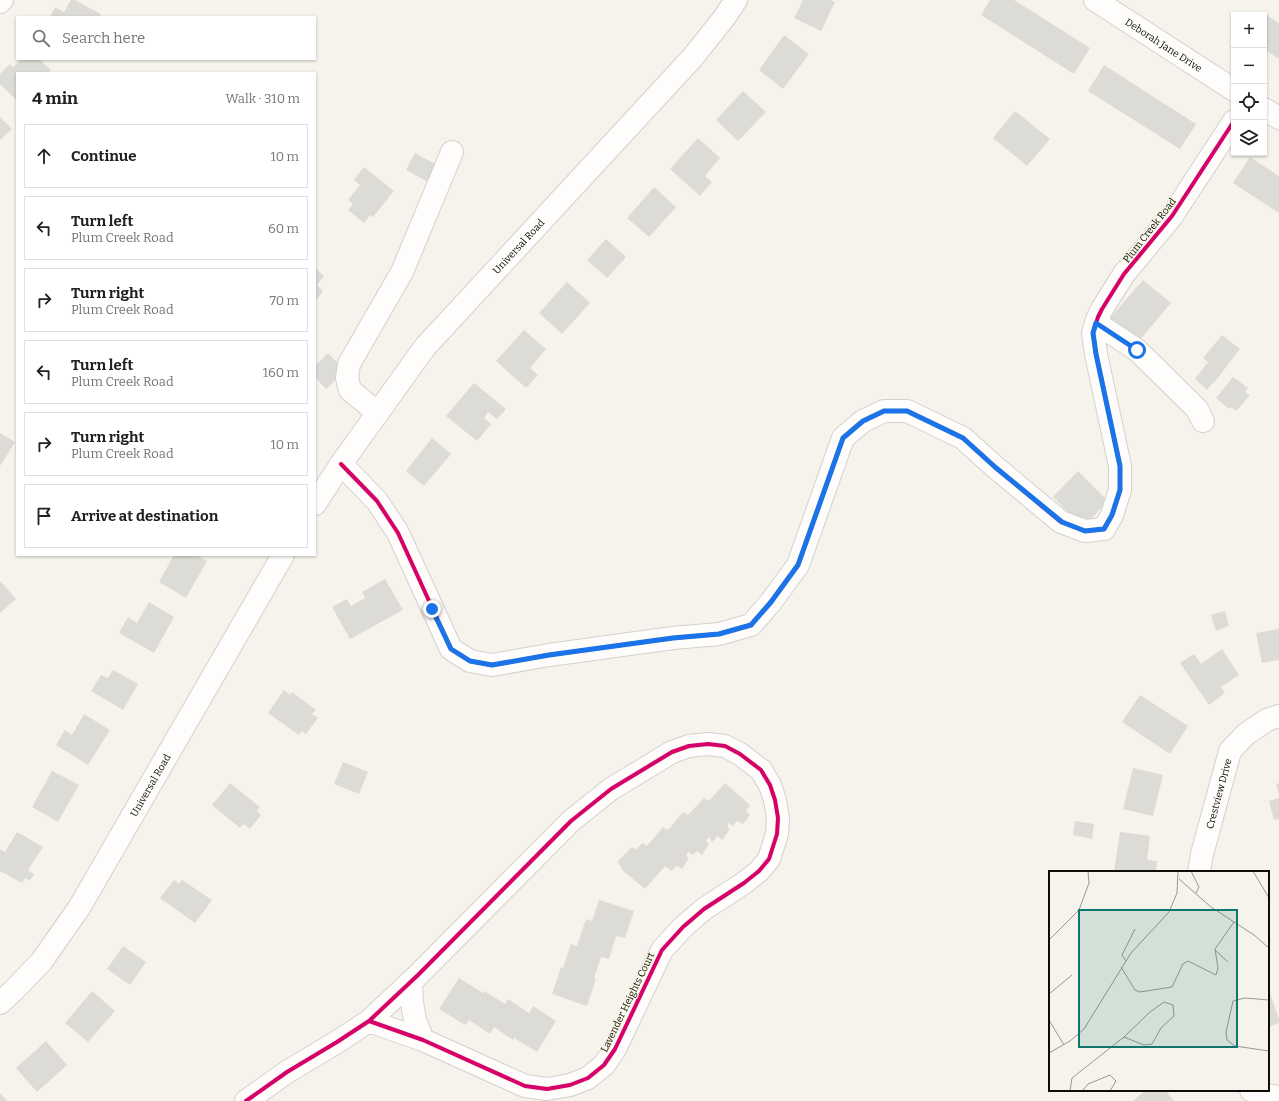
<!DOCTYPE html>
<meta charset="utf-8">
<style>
body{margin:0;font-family:Bitter,serif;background:#f6f6f6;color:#202124}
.controls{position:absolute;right:12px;top:12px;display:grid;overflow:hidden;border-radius:0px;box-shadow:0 1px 3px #0004}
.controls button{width:36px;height:36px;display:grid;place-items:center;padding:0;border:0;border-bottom:1px solid #e0e0e0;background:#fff;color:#202124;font:20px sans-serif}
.stop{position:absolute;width:12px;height:12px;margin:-9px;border:3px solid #1a73e8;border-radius:50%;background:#fff}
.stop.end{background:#1a73e8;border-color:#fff;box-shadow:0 1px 4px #0008}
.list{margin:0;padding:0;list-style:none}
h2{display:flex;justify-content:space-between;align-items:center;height:52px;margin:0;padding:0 16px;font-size:17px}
h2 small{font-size:13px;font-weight:400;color:#757577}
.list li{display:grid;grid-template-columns:26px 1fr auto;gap:12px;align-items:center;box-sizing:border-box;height:64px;margin:0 8px 8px;padding:0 8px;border:1px solid #e0e0e0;border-radius:0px}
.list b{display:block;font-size:15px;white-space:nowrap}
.list p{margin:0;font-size:13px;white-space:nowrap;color:#757577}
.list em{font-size:13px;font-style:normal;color:#757577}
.icon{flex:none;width:22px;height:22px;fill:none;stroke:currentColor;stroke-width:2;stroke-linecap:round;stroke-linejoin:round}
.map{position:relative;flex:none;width:1279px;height:1101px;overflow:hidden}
.search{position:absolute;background:#fff;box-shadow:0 1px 3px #0004;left:16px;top:16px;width:300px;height:44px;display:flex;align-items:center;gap:10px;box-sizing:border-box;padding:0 14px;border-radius:0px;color:#757577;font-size:15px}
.panel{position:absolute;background:#fff;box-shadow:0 1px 3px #0004;left:16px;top:72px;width:300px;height:484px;border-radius:0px}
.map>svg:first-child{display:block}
.building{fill:#dcdbd5}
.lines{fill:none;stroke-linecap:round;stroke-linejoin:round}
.minor-casing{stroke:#d3d1cc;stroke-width:24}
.minor{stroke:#fefdfc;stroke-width:22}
.cycleway-casing{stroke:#f9f6e7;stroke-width:6}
.cycleway{stroke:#d6006c;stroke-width:4}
.route{stroke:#1a73e8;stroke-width:5}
.labels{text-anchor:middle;stroke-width:3;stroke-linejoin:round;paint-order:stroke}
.street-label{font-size:10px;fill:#0e0d08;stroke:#f9f6e7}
.inset-road{fill:none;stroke:#999790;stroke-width:1}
.view{fill:#0f766e;fill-opacity:0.15;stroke:#0f766e;stroke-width:2}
.inset-edge{fill:none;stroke:#0e0d08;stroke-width:2}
</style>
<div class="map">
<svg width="1279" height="1101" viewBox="0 0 1279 1101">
<rect width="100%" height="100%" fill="#f5f3eb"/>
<!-- building -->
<path class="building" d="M71,0H75L101,14L99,17H50L55,7L64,12Z
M803,0H830L835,2L821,31L794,18Z
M990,0H1014L1090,48L1074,74L981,15Z
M1265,14L1279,23V59L1264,49V16Z
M784,35L809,54L783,89L759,70Z
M21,59H39L51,70L48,73H17V101L0,84V74L10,64L13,67Z
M1104,65L1196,124L1180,149L1088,91Z
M743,91L766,112L738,141L716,120Z
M1015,111L1050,139L1027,166L993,138Z
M0,117L12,129L0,140Z
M698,138L720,158L705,176L712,182L700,196L670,169Z
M415,153L437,165L428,182L406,170Z
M1250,157L1279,176V213L1233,183Z
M364,167L394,191L373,217L370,215L364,223L348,210L353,204L348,200L360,185L354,180Z
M654,187L676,207L649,237L627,218Z
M606,239L626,257L607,278L587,260Z
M315,268L324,276L317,285L323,291L315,302Z
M1143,280L1171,303L1138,342L1110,318Z
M567,282L590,303L562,334L539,313Z
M524,330L546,349L530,368L538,375L526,388L496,361Z
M1222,335L1240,349L1213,384H1212L1207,390L1195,379L1208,362L1203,358Z
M328,353L345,371L326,389L315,377V366Z
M1233,377L1248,388L1245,392L1250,395L1236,411L1231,407L1229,409L1216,398Z
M474,383L506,409L497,419L488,412L484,418L491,424L477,441L446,416Z
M0,433L15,442L0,466Z
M432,438L451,454L424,486L406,471Z
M1078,471L1108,501L1083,527L1053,497Z
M174,555H196L207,561L186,598L159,582Z
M385,579L403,610L350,639L332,607L347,599L351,606L365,598L362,592Z
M0,581L16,599L0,613Z
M149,602L174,617L154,653L119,633L128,617L137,623Z
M1225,611L1229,626L1216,631L1211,615Z
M1279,629V660L1262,663L1256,633Z
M1222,649L1239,675L1221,687L1225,693L1209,705L1180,663L1194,654L1201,664Z
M113,670L138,684L123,710L91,691L101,675L108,678Z
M284,690L290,695L292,692L316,710L312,714L318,718L306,734L302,731L299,735L268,713Z
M1140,695L1188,726L1170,754L1122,722Z
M84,714L110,730L88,765L56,745L65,730L72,735Z
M343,762L368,772L359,794L334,784Z
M1133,768L1163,775L1153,816L1123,809Z
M52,771L79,785L58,822L32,807Z
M230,783L260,807L257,811L261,815L250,829L244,824L240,828L212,805Z
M725,783L750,805L746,811L750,815L743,824L737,821L733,826L729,823L727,826L730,829L722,840L718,836L712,842L709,837L706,841L709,844L702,855L697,851L693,855L688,852L686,856L689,858L682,869L677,866L671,871L665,866L645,889L621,869L622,868L617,862L632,847L636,850L642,843L647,846L663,827L668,830L683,812L688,815L704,798L709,801Z
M1279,783V794L1276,784Z
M1279,798V819L1274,820L1269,801Z
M1075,821L1094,824L1092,839L1073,835Z
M17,832L43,847L28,870L34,874L30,881L25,878L22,883L0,871V849L5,852Z
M1120,832L1150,836L1147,860L1157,861L1156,872H1114Z
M174,880L179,884L182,880L212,900L195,923L160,898Z
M599,900L634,911L625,938L616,936L609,959L601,957L594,978L596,979L587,1006L552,994L561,967L563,968L571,944L577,946L586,919L592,921Z
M123,946L146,962L130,985L107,969Z
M459,978L483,993L484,991L505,1004L508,999L529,1013L533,1006L556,1021L537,1052L514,1038L513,1040L494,1027L490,1034L469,1020L465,1025L439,1009Z
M1268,988L1279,1019V1023L1268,1027Z
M92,991L115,1011L88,1042L65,1023Z
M46,1041L67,1065L37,1092L16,1068Z
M1146,1090H1165L1174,1101H1133Z
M0,1093L7,1101H0Z"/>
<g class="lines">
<!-- minor casing -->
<g class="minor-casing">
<g id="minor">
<path id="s1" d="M1095,0L1234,90"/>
<path d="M0,2L2,0"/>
<path d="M1264,109L1279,118"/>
<path d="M1096,323L1137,350L1197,409L1203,421"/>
<path d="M378,413L350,390L347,378L349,364L402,272L452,152"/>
<path d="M341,464L377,501L398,533L451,649L470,661L492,665L549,655L673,638L719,634L751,625L771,602L798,565L843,438L863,421L884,411H907L963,438L995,467L1061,522L1085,531L1104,529L1112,515L1120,490V466L1096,354L1093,333L1098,317L1102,309L1124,274L1172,216L1234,121"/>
<path id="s2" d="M315,504L341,464L425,347L693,57L724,18L736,0"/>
<path id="s3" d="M1199,872L1202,854L1230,751L1246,734L1267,720L1279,716"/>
<path d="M411,982L412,1003L415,1020L423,1040"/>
<path id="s4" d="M0,1003L13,991L41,962L79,908L283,555"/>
<path d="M1251,1090L1256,1093L1279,1097"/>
<path d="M246,1101L287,1072L337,1042L369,1021L418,975L571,821L611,789L672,752L689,746L708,744L725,746L740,754L761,770L770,785L775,800L778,818L777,834L769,859L759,871L744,883L704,909L683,927L662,950L615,1049L604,1065L588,1078L570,1085L547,1089L525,1086L423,1040L369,1021"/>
</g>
</g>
<!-- minor -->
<use href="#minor" class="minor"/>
<!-- cycleway casing -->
<g class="cycleway-casing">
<path id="cycleway" d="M341,464L377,501L398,533L451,649L470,661L492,665L549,655L673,638L719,634L751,625L771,602L798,565L843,438L863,421L884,411H907L963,438L995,467L1061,522L1085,531L1104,529L1112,515L1120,490V466L1096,354L1093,333L1098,317L1102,309L1124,274L1172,216L1234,121
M246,1101L287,1072L337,1042L369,1021L418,975L571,821L611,789L672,752L689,746L708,744L725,746L740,754L761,770L770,785L775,800L778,818L777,834L769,859L759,871L744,883L704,909L683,927L662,950L615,1049L604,1065L588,1078L570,1085L547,1089L525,1086L423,1040L369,1021"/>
</g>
<!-- cycleway -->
<use href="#cycleway" class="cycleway"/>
</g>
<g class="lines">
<!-- route -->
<path class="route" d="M432,609L451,649L470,661L492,665L549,655L673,638L719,634L751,625L771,602L798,565L843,438L863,421L884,411H907L963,438L995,467L1062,522L1085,531L1104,529L1112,515L1120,490V466L1096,354L1093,333L1096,323L1137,350"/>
</g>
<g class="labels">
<!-- street labels -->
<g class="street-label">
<text dy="4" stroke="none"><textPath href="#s1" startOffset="82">Deborah Jane Drive</textPath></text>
<text transform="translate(1149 230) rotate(-52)" y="4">Plum Creek Road</text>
<text dy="4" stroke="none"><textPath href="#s2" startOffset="329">Universal Road</textPath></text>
<text dy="4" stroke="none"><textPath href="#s4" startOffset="266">Universal Road</textPath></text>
<text dy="4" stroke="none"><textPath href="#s3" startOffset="81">Crestview Drive</textPath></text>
<text transform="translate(627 1002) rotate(-64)" y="4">Lavender Heights Court</text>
</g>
</g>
<!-- overview -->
<g transform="translate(1049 871)">
<rect width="220" height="220" fill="#f5f3eb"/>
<path class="inset-road" d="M142,0L150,16L147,22M204,0L220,27M130,8L162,36L205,64L220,77M0,69L30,39L40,12L39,0M166,79L179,91M77,90L73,84L86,58M72,96L86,119L91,121L123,116L134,93L139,90L167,104L169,97L166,78L185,51M0,123L23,104M220,129L196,127L184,130L177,161L178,169L186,175L220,180M0,149L15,174M0,182L21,170L35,158L82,82L120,41L128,22L129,0M21,220L23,207L75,166L101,141L115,131L124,134L125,145L112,157L103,173L95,174L75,166M33,220L39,213L61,204L67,210L61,220"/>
<path class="view" d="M30,39H188V176H30Z"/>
<rect width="220" height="220" class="inset-edge"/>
</g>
</svg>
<div class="controls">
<button>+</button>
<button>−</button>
<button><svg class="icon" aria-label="locate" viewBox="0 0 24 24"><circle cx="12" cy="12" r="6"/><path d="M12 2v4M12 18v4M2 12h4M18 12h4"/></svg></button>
<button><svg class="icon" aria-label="layers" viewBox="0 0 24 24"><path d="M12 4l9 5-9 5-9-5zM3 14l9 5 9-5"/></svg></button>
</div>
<div class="stop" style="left:1137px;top:350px"></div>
<div class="stop end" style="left:432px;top:609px"></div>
<div class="search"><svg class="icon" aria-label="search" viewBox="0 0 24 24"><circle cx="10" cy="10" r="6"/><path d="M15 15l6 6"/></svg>Search here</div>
<section class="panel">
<h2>4 min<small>Walk · 310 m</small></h2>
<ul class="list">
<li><svg class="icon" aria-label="ahead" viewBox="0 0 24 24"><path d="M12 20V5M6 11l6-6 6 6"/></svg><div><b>Continue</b></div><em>10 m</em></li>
<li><svg class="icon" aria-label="left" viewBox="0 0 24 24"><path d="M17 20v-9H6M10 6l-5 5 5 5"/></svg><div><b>Turn left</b><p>Plum Creek Road</p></div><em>60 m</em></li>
<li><svg class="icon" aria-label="right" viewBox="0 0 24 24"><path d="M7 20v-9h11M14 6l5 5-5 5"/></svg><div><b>Turn right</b><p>Plum Creek Road</p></div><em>70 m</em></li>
<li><svg class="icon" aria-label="left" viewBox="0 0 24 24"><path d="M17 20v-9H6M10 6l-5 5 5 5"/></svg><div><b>Turn left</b><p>Plum Creek Road</p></div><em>160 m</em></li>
<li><svg class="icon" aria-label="right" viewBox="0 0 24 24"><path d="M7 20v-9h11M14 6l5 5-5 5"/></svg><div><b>Turn right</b><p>Plum Creek Road</p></div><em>10 m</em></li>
<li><svg class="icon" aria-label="arrive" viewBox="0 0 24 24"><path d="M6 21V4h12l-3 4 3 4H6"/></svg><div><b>Arrive at destination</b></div></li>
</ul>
</section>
</div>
